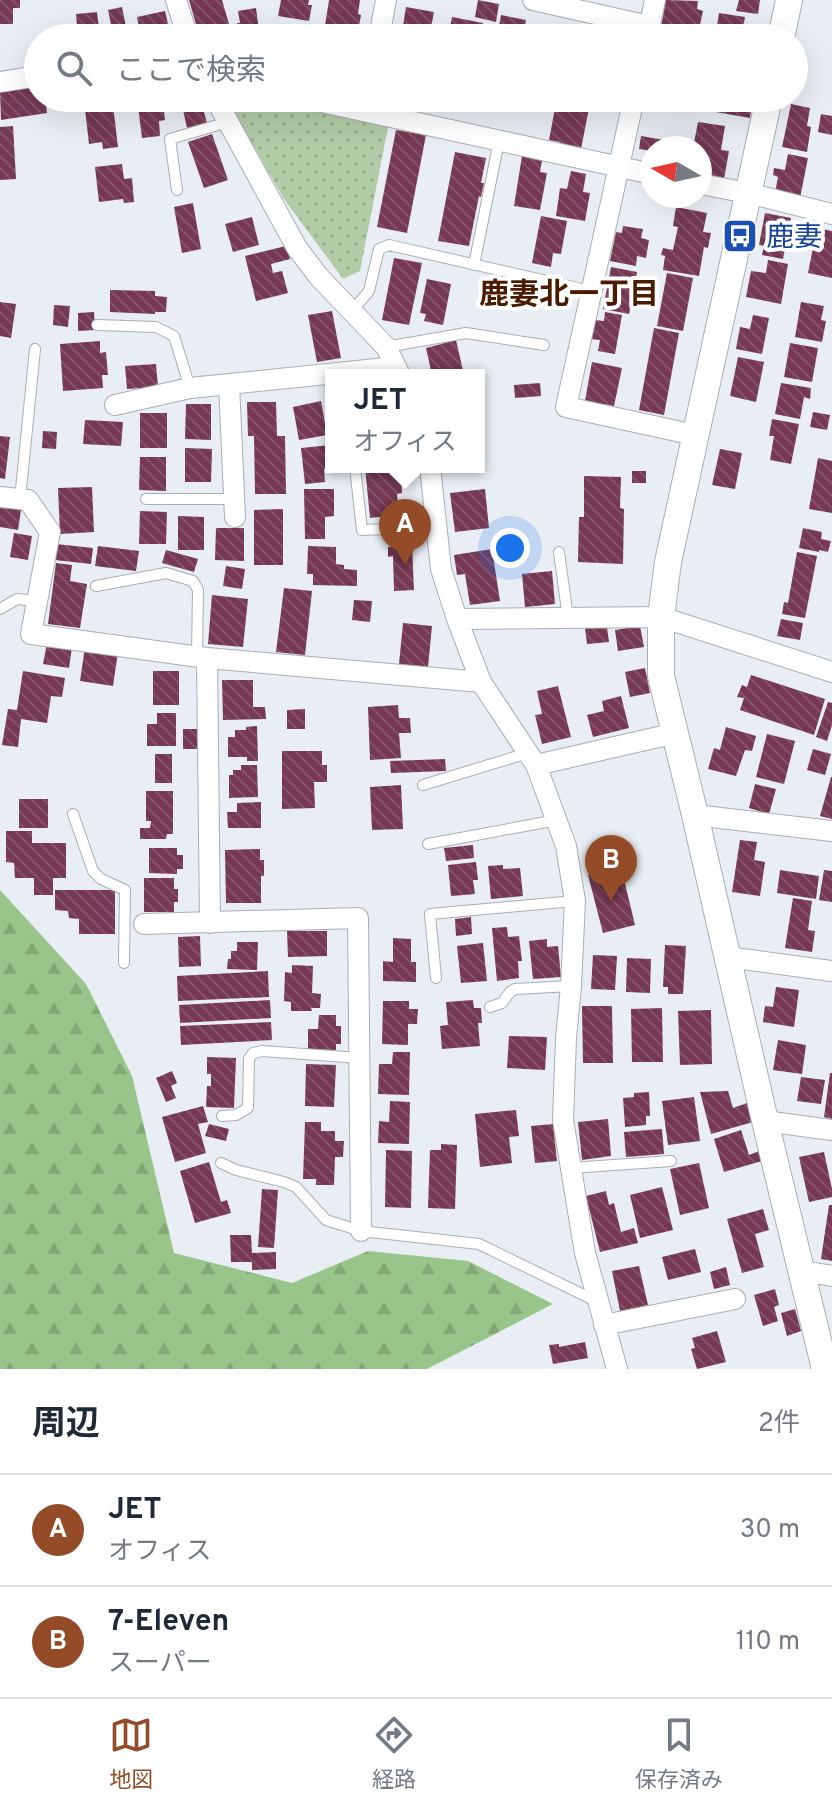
<!DOCTYPE html>
<html lang="ja">
<meta charset="utf-8">
<style>
body{margin:0;font-family:Overpass,"Noto Sans JP",sans-serif;background:#f2f2f3;color:#1f2937}
.compass{position:absolute;left:640px;top:136px;width:72px;height:72px;border-radius:50%;background:#fff;box-shadow:0 8px 32px #0002;rotate:279deg}
.you{position:absolute;left:510px;top:548px;width:28px;height:28px;margin:-20px;border:6px solid #fff;border-radius:50%;background:#1a73e8;box-shadow:0 0 0 12px #1a73e833}
.badge{display:grid;place-items:center;width:52px;height:52px;border-radius:50%;background:#934c27;color:#fff;font-size:26px;font-weight:700}
.pin{position:absolute;translate:-50% -66px;filter:drop-shadow(0 2px 4px #0008)}
.pin::after{content:'';position:absolute;top:42px;width:28px;height:24px;background:inherit;clip-path:polygon(0 0,100% 0,50% 100%)}
.popup{position:absolute;left:325px;top:369px;width:160px;height:104px;box-sizing:border-box;display:grid;place-content:center;border-radius:0px;background:#fff;filter:drop-shadow(0 2px 6px #0005);font-size:26px;white-space:nowrap;color:#747a83}
.popup b{font-size:30px;color:#1f2937}
.popup::after{content:'';position:absolute;left:50%;top:100%;margin-left:-16px;border:16px solid transparent;border-top-color:#fff}
.list{margin:0;padding:0;list-style:none}
h2{display:flex;justify-content:space-between;align-items:center;height:104px;margin:0;padding:0 32px;font-size:34px}
h2 small{font-size:26px;font-weight:400;color:#747a83}
.list li{display:grid;grid-template-columns:52px 1fr auto;gap:24px;align-items:center;box-sizing:border-box;height:112px;padding:0 32px;border-top:2px solid #e0e1e3}
.list b{display:block;font-size:30px;white-space:nowrap}
.list p{margin:0;font-size:26px;white-space:nowrap;color:#747a83}
.list em{font-size:26px;font-style:normal;color:#747a83}
.icon{flex:none;width:44px;height:44px;fill:none;stroke:currentColor;stroke-width:2;stroke-linecap:round;stroke-linejoin:round}
.map{position:relative;flex:none;width:832px;height:1369px;overflow:hidden}
.search{position:absolute;background:#fff;box-shadow:0 8px 32px #0002;left:24px;right:24px;top:24px;height:88px;display:flex;align-items:center;gap:20px;box-sizing:border-box;padding:0 28px;border-radius:44px;color:#747a83;font-size:30px}
.sheet{height:328px;background:#fff}
nav{display:flex;justify-content:space-around;align-items:center;box-sizing:border-box;height:112px;border-top:2px solid #e0e1e3;background:#fff;font-size:22px;color:#747a83}
nav a{display:grid;justify-items:center;gap:4px}
nav .on{color:#934c27}
.map>svg:first-child{display:block}
.grass{fill:url(#grass-dots)}
.forest{fill:url(#forest-firs)}
.building{fill:url(#building-back-hatch)}
.lines{fill:none;stroke-linecap:round;stroke-linejoin:round}
.service-casing{stroke:#a9aeb3;stroke-width:12}
.minor-casing{stroke:#a9aeb3;stroke-width:22}
.tertiary-casing{stroke:#a9aeb3;stroke-width:28}
.service{stroke:#fff;stroke-width:10}
.minor{stroke:#fff;stroke-width:20}
.tertiary{stroke:#fff;stroke-width:26}
.labels{text-anchor:middle;stroke-width:8;stroke-linejoin:round;paint-order:stroke}
.transit-label{font-size:28px;fill:#164399;stroke:#fff;text-anchor:start}
.neighbourhood-label{font-size:30px;font-weight:bold;fill:#4a1b01;stroke:#fff}
</style>
<div class="map">
<svg width="832" height="1369" viewBox="0 0 832 1369">
<defs>
<pattern id="grass-dots" width="8" height="8" patternUnits="userSpaceOnUse" patternTransform="scale(2)"><rect width="8" height="8" fill="#b1cca7"/><path d="M2 2h.1M6 6h.1" fill="none" stroke="#97ae8f" stroke-width="1.8" stroke-linecap="round"/></pattern>
<pattern id="forest-firs" width="22" height="20" patternUnits="userSpaceOnUse" patternTransform="scale(2)"><rect width="22" height="20" fill="#9ac58a"/><path d="M5 1l3.5 6h-7zM16 11l3.5 6h-7z" fill="#84a876"/></pattern>
<pattern id="building-back-hatch" width="6" height="6" patternUnits="userSpaceOnUse" patternTransform="scale(2)"><rect width="6" height="6" fill="#763853"/><path d="M-1 5l2 2M0 0l6 6M5-1l2 2" fill="none" stroke="#835267"/></pattern>
</defs>
<rect width="100%" height="100%" fill="#e9eef4"/>
<!-- grass -->
<path class="grass" d="M226,98H259L388,127L360,271L343,279L284,199Z"/>
<!-- forest -->
<path class="forest" d="M0,890L86,984L132,1076L174,1253L292,1283L368,1251L468,1261L553,1304L427,1369H0Z"/>
<!-- building -->
<path class="building" d="M0,0H20V8H13V24H0Z
M189,0H222L233,38H200Z
M281,0H309L308,5H312L309,21L278,16Z
M329,0H360L358,14L361,15L357,37L324,32Z
M478,0L499,4L496,22L475,17Z
M666,0L698,1L697,9L703,11L697,38H659Z
M739,0H760L758,14L736,11Z
M122,7L127,32L113,34L108,10Z
M406,7L434,12L429,38H401Z
M256,8L260,38H239L237,23H240L238,11Z
M165,11L170,33L167,34L168,38H141L137,17Z
M97,12L100,38H78L76,14Z
M719,13L745,17L741,38H715Z
M501,15L526,20L523,38H497Z
M452,17L483,23L480,38H448Z
M275,24L303,28L301,38H273Z
M580,27L608,32L606,38H578Z
M38,84V98H45L47,113L1,120L0,90Z
M61,98H86V105L63,108Z
M137,98H169L170,102L163,103L165,120L159,121L160,136L142,138Z
M432,98H494L492,108L453,100L451,111L430,107Z
M557,98H591L581,149L559,145L560,142L549,140Z
M655,98H684L682,111L654,106Z
M701,98H735V100L752,104L750,118L699,109Z
M791,104L810,108L807,126L811,127L807,152L782,147Z
M113,105L118,147L103,149L102,142L89,144L85,109Z
M202,105L207,123L187,128L183,110Z
M821,114L832,116V135L818,132Z
M698,122L725,126L721,150L729,151L724,179L700,174V148H693Z
M13,126L16,179L0,180V127Z
M396,130L426,135L407,233L377,227Z
M212,134L228,180L204,188L188,142Z
M641,136L670,141L668,148H652V151L639,149Z
M455,152L486,158L481,183H484L481,197L479,196L469,246L438,241Z
M788,154L808,158L800,198L775,193L778,177L773,175L774,168L785,170Z
M522,156L542,160L540,172L547,173L540,210L514,206Z
M122,164L124,179L132,178L134,202L124,203L123,199L99,202L95,167Z
M571,171L586,174L583,192L590,193L585,221L556,216L560,188L567,189Z
M193,203L201,249L182,253L174,207Z
M676,207L707,213L703,232L711,233L708,248L704,247L699,276L663,270L665,256L661,255L663,248L673,250L678,227L673,226Z
M765,213L791,218L789,229L800,231L798,241L787,239L783,259L762,255L764,246L759,245Z
M541,216L567,221L561,254L553,253L551,267L532,263Z
M252,217L259,245L233,252L225,224Z
M623,226L643,229L641,238L649,240L646,258L637,256L636,266L610,261L616,232L622,233Z
M817,228L832,231V278L808,273Z
M286,246L290,259L271,264L273,273L282,271L288,293L256,301L245,256Z
M394,258L422,263L409,325L382,320Z
M768,260L788,264L781,304L746,297L751,271L766,273Z
M611,267L637,272L629,314L603,309Z
M667,273L693,278L683,331L657,326Z
M427,279L451,284L443,325L424,321L426,314L420,313Z
M110,290L155,291V296L167,297L166,312H155V314L110,312Z
M0,302L16,304L11,338L0,336Z
M801,302L824,306L821,320L826,321L822,342L795,337Z
M54,305L70,306L68,327L53,325Z
M332,311L341,358L317,362L308,315Z
M94,312L95,330L78,331V313Z
M605,312L622,315L615,354L598,351L600,340L591,339L595,320L604,321Z
M753,315L769,318L762,354L736,349L740,327L750,329Z
M654,328L679,333L664,415L639,410Z
M456,340L464,375H432L426,348Z
M100,341V353L106,352L108,375H102L103,388L63,391L60,344Z
M790,343L818,348L812,382L784,377Z
M738,357L764,362L756,402L730,396Z
M592,362L622,368L614,406L585,401Z
M156,364L158,387L127,389L125,366Z
M540,383L541,396L515,398L514,385Z
M781,383L811,388L810,399L804,397L800,419L775,414Z
M321,401L327,435L299,440L293,407Z
M247,402H276L277,436H285L286,494H255L254,436H248Z
M186,404H211V440L185,439Z
M813,412L830,415L827,430L810,427Z
M140,413H167V448H140Z
M772,419L799,424L791,464L770,460L774,436H769Z
M85,420L123,422L121,446L83,444Z
M43,431L57,432L56,449L42,448Z
M0,436L10,437L5,479L0,478Z
M331,445V468L324,469L325,482L305,484L301,448Z
M185,448L212,449L211,482H185Z
M720,449L742,453L735,489L712,485Z
M140,457H166V491L139,490Z
M818,458L832,461V513L809,509Z
M365,467H394L395,477H401L402,493L397,494L399,515L370,518Z
M632,471H646V483H632Z
M584,476L621,477L620,508L624,509L623,564L578,562L579,517H584Z
M92,487L94,532L60,534L58,488Z
M304,489H334V516L325,517V539H305Z
M485,489L489,528L455,532L450,493Z
M0,500L22,504L18,530L0,527Z
M283,509V565H254V510Z
M140,511L167,512L166,544H139Z
M178,516L204,517V550H178Z
M216,528H244V561L215,560Z
M803,528L822,532L821,539L831,541L828,552L819,550V552L799,548Z
M14,533L32,536L28,560L10,557Z
M56,544L93,548L91,564L55,560Z
M98,546L139,551L136,571L95,566Z
M308,546L336,547V564L344,565V569L357,570V586L313,585V574H307Z
M412,546L414,590L394,591L393,556L388,557V547Z
M492,549L500,601L470,605L465,574L457,575L454,555Z
M166,550L198,559L194,572L162,563Z
M797,552L817,556L805,618L782,614L784,602L788,603Z
M56,563L72,565L70,581L87,584L80,628L48,624Z
M226,566L245,569L242,589L223,586Z
M552,571L555,604L525,607L522,574Z
M284,588L312,591L305,655L276,652Z
M212,595L248,599L243,647L208,644Z
M354,600L372,601L370,622L352,620Z
M781,619L803,623L800,640L777,636Z
M403,623L432,626L428,667L399,664Z
M640,626L644,647L618,651L615,630Z
M607,627L609,642L587,644L585,628Z
M47,643L72,647L69,668L43,664Z
M85,647L118,652L113,686L80,681Z
M645,668L650,693L630,697L625,672Z
M23,671L65,678L62,697L51,696L47,723L21,719L18,747L2,745L8,709L17,710Z
M153,671H179V705H153Z
M751,675L825,699L814,735L740,710L744,698L737,697L742,685L747,687Z
M222,680H253V707H265L266,719L223,720Z
M558,686L571,737L542,744L535,715L542,714L537,691Z
M621,696L629,728L593,737L587,715L604,711L602,701Z
M828,702L832,703V725L827,741L816,737Z
M398,705L399,718H410L411,733H399L401,758L370,760L368,707Z
M305,709V729H287V710Z
M157,713H176V746H147V724H157Z
M257,726L258,761H247V757H228V737H235V730H246V727Z
M726,727L756,736L752,751L745,750L736,776L708,769L714,748L720,750Z
M183,729H200V749H183Z
M767,734L795,741L784,784L756,777Z
M813,749L831,754L825,775L807,770Z
M282,751H322V765H327V782H314L315,808L282,809Z
M155,754H172V783H155Z
M445,759L446,771L391,773L390,761Z
M241,765H257L258,797L229,798V775H233V770H241Z
M831,777H832V819L820,816Z
M755,784L776,789L769,814L749,808Z
M401,785L403,829L372,830L370,787Z
M146,791H173V834H167L166,839H140V828H150L151,821H146Z
M19,799H48V828H19Z
M261,802V828H228L227,812H237V803Z
M6,831H32V843H66V878H53V895H34V878H15L14,863L6,862Z
M740,840L757,842L754,860L765,862L760,896L732,892Z
M473,845L474,858L446,861L444,848Z
M149,848H177V855H183V869H177V874L149,873Z
M260,849V860H264V876H261V903H226L225,850Z
M476,862L478,880H473L475,894L451,896L448,865Z
M503,865V869L520,868L523,896L491,899L488,866Z
M621,867L635,925L603,933L588,875Z
M780,870L819,876L816,899L777,893Z
M824,870L832,871V902L819,900Z
M144,878H174V889H178V902H174V912H144Z
M55,890H115V934H79V919L69,918L68,911L55,910Z
M793,898L812,901L808,930L815,931L812,952L785,948Z
M471,917L472,934L456,936L455,919Z
M507,927L508,937L519,936L522,961H518L519,978L497,981L492,928Z
M287,931H327V956L288,957Z
M200,936L201,966L179,967L178,937Z
M393,938L411,939V962H416V982L383,981V961L393,962Z
M547,939V947L558,946L561,977L533,979L529,941Z
M237,942H258L257,970L227,969L228,959H231V951H237Z
M483,943L487,981L461,983L457,946Z
M665,945L686,946L683,994H668V987H663Z
M593,955L617,956L615,990L591,989Z
M627,958L651,959L650,993L626,992Z
M292,965L313,966L312,993L321,994L320,1008H311L312,1011H291V1002L284,1001L285,972L292,973Z
M268,971L269,997L178,1001L177,976Z
M776,987L799,990L794,1027L763,1022L765,1006L773,1007Z
M270,1000L271,1018L180,1023L179,1005Z
M473,1000L474,1008H481L482,1023H478L480,1046L442,1049L440,1026L448,1025L446,1002Z
M383,1001H409V1009H418L417,1024H408V1045L382,1044Z
M582,1006H612L613,1063H583Z
M662,1008L663,1062H632L631,1009Z
M711,1010L712,1064L680,1065L678,1011Z
M319,1015H336V1026H341V1044H336V1050L308,1049V1029H318Z
M271,1022L272,1040L181,1045L180,1026Z
M509,1036L547,1037L545,1070L507,1068Z
M778,1040L806,1045L802,1074L773,1070Z
M393,1052H410L409,1095L378,1094L379,1064H392Z
M207,1057L236,1058L234,1108L206,1107L207,1086H211V1074H207Z
M306,1064L336,1065L334,1107L305,1106Z
M172,1071L177,1083L171,1086L176,1098L166,1102L156,1078Z
M830,1073H832V1119L824,1117Z
M801,1077L825,1080L821,1104L797,1101Z
M728,1091L733,1108L747,1103L753,1122L711,1134L700,1092Z
M649,1092L650,1116H646V1125L625,1127L623,1098L634,1097V1093Z
M694,1097L700,1141L668,1145L662,1101Z
M390,1101L410,1102L409,1144L378,1143L379,1121L389,1122Z
M203,1106L208,1122L198,1124L206,1153L175,1162L162,1117Z
M516,1110L519,1136L509,1137L512,1163L480,1167L475,1114Z
M608,1119L611,1156L582,1160L578,1122Z
M305,1122H321V1131H335V1141H344L343,1157H335L334,1185H316V1179H303Z
M209,1124L229,1129L226,1141L205,1136Z
M553,1124L557,1161L535,1163L531,1126Z
M662,1129L664,1154L626,1157L624,1132Z
M741,1130L749,1155L759,1151L762,1161L724,1172L714,1139Z
M441,1144L457,1145L455,1209L428,1208L430,1150H441Z
M386,1150L412,1151L411,1208L385,1207Z
M824,1152L832,1189V1197L809,1202L799,1157Z
M209,1162L221,1202L227,1200L231,1213L195,1223L180,1171Z
M699,1163L709,1208L680,1215L670,1169Z
M662,1187L673,1230L640,1238L630,1195Z
M262,1189L278,1190L274,1248L258,1247Z
M606,1191L609,1205L614,1203L621,1232L634,1228L638,1243L600,1252L586,1196Z
M829,1205H832V1261L821,1259Z
M763,1209L769,1230L755,1234L764,1267L742,1273L727,1219Z
M230,1235H251L252,1253L276,1252V1269L252,1270V1262H231Z
M695,1249L701,1272L668,1280L662,1257Z
M639,1266L648,1305L620,1311L612,1271Z
M726,1267L730,1285L714,1289L710,1272Z
M775,1289L779,1305L774,1307L778,1321L763,1326L754,1295Z
M795,1309L801,1331L787,1336L781,1313Z
M717,1331L726,1362L697,1369L691,1349L695,1348L692,1338Z
M585,1342L588,1358L553,1364L549,1345L559,1344V1347Z"/>
<g class="lines">
<!-- service casing -->
<g class="service-casing">
<path id="service" d="M177,190L170,139L228,122
M474,265L499,141
M352,311L369,291L379,249L389,245L591,291
M97,325L156,327L174,336L190,388
M386,347L466,333L544,345
M355,467L362,530L436,527
M20,499L35,349
M146,499H235
M559,552L568,618
M96,586L166,573L193,581L198,590L197,657
M0,609L17,599L37,601
M423,785L528,753
M73,814L93,871L101,879L125,890L124,963
M428,844L557,820
M436,978L430,914L575,901
M490,1007L502,1003L510,992L515,989L571,986
M222,1116L236,1115L248,1108L249,1059L253,1053L262,1051L360,1058
M221,1163L236,1170L284,1182L296,1187L326,1220L361,1231L479,1244L596,1301
M571,1168L671,1161"/>
</g>
<!-- minor casing -->
<g class="minor-casing">
<path id="minor" d="M176,0L188,38
M533,0L649,26
M379,38L386,0
M647,38L655,0
M0,82L38,76
M215,98L297,248L319,277L386,347L400,375
M304,98L652,174
M634,98L566,407L695,435
M700,184L748,193L832,214
M229,384L235,517
M115,405L190,388L396,367
M430,467L441,569L457,619L481,682L536,765L566,846L575,901L571,986L566,1038L563,1120L585,1253L617,1369
M0,497L28,500L50,532L31,634L207,658L481,682
M457,619L661,617L832,672
M207,658L210,923
M536,765L676,733
M695,815L832,831
M144,924L358,918L361,1231
M727,957L832,971
M765,1121L832,1130
M802,1271L832,1276
M604,1325L735,1299"/>
</g>
<!-- tertiary casing -->
<g class="tertiary-casing">
<path id="tertiary" d="M781,38L789,0
M769,98L668,562L661,617V676L695,815L765,1121L825,1369"/>
</g>
<!-- service -->
<use href="#service" class="service"/>
<!-- minor -->
<use href="#minor" class="minor"/>
<!-- tertiary -->
<use href="#tertiary" class="tertiary"/>
</g>
<!-- icons -->
<defs>
<g id="bus-square" transform="scale(1.8)"><rect x="-9" y="-9" width="18" height="18" rx="4" fill="#1a4fb4" stroke="#fff"/><path d="M-5-6H5V4H4V6H2V4H-2V6H-4V4H-5ZM-3.5-4V0h7V-4ZM-3.5 1.2v1.5H-2V1.2ZM2 1.2v1.5H3.5V1.2Z" fill="#fff"/></g>
</defs>
<g fill-rule="evenodd">
<use href="#bus-square" x="740" y="236"/>
</g>
<g class="labels">
<!-- transit labels -->
<g class="transit-label">
<text x="766" y="246">鹿妻</text>
</g>
<!-- neighbourhood labels -->
<g class="neighbourhood-label">
<text x="569" y="304">鹿妻北一丁目</text>
</g>
</g>
</svg>
<svg class="compass" viewBox="-18 -18 36 36"><path d="M0-13l5 13h-10z" fill="#e53935"/><path d="M0 13l5-13h-10z" fill="#747a83"/></svg>
<div class="you"></div>
<div class="pin badge" style="left:405px;top:565px">A</div>
<div class="popup"><b>JET</b>オフィス</div>
<div class="pin badge" style="left:611px;top:901px">B</div>
<div class="search"><svg class="icon" aria-label="search" viewBox="0 0 24 24"><circle cx="10" cy="10" r="6"/><path d="M15 15l6 6"/></svg>ここで検索</div>
</div>
<section class="sheet">
<h2>周辺<small>2件</small></h2>
<ul class="list">
<li><span class="badge">A</span><div><b>JET</b><p>オフィス</p></div><em>30 m</em></li>
<li><span class="badge">B</span><div><b>7-Eleven</b><p>スーパー</p></div><em>110 m</em></li>
</ul>
</section>
<nav>
<a class="on"><svg class="icon" aria-label="map" viewBox="0 0 24 24"><path d="M3 6l6-2 6 2 6-2v14l-6 2-6-2-6 2zM9 4v14M15 6v14"/></svg>地図</a>
<a><svg class="icon" aria-label="directions" viewBox="0 0 24 24"><path d="M12 3l9 9-9 9-9-9zM9 14v-3h6M13 9l2 2-2 2"/></svg>経路</a>
<a><svg class="icon" aria-label="saved" viewBox="0 0 24 24"><path d="M7 4h10v16l-5-4-5 4z"/></svg>保存済み</a>
</nav>
